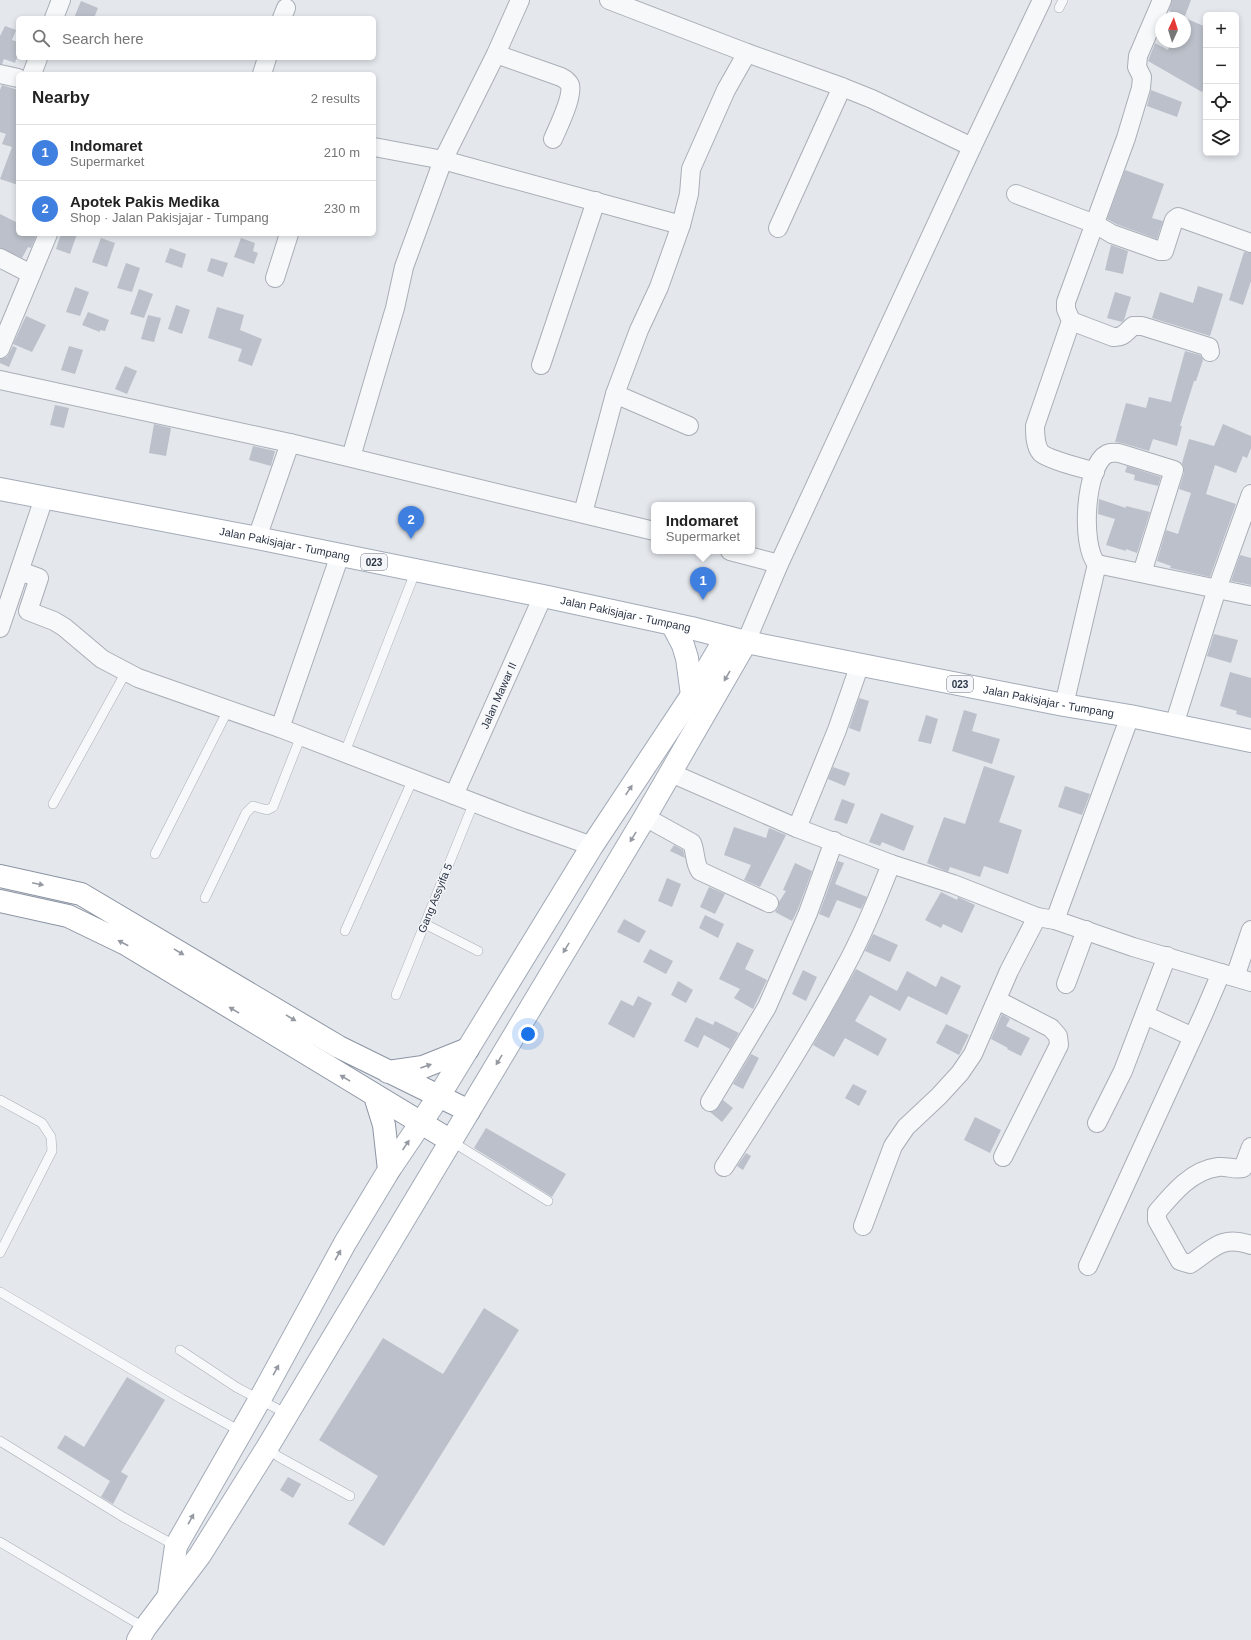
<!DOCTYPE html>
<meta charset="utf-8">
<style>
body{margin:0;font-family:Arial,sans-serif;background:#f6f6f6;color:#222}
.controls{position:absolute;right:12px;top:12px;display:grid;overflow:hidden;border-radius:6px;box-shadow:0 2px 6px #0003}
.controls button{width:36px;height:36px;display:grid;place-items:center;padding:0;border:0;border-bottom:1px solid #e0e0e0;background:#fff;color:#222;font:20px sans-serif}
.compass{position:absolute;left:1155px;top:12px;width:36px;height:36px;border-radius:50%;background:#fff;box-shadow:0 2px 6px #0003;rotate:4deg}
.you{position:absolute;left:528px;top:1034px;width:14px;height:14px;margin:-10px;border:3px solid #fff;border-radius:50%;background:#1a73e8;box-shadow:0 0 0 6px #1a73e833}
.badge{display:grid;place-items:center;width:26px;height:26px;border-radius:50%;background:#d1495b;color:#fff;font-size:13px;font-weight:700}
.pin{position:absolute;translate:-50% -33px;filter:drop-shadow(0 1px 2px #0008)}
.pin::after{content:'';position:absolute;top:21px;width:14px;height:12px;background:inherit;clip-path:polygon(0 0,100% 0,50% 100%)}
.popup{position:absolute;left:651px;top:502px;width:104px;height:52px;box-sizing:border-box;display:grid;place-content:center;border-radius:6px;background:#fff;filter:drop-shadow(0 1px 3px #0005);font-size:13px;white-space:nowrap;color:#767676}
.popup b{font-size:15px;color:#222}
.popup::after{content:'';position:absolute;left:50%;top:100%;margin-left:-8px;border:8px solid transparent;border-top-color:#fff}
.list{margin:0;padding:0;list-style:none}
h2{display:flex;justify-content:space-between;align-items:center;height:52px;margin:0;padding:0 16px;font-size:17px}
h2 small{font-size:13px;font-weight:400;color:#767676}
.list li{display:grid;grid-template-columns:26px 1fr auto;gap:12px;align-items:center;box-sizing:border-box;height:56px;padding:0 16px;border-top:1px solid #e0e0e0}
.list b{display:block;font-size:15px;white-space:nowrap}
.list p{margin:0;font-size:13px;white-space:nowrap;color:#767676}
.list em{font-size:13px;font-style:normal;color:#767676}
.icon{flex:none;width:22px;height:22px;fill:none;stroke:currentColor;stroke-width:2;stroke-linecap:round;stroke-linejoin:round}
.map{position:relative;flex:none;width:1251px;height:1640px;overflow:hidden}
.search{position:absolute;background:#fff;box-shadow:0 2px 6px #0003;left:16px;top:16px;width:360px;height:44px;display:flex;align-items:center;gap:10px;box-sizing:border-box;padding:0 14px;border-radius:6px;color:#767676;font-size:15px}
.panel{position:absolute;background:#fff;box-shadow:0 2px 6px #0003;left:16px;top:72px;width:360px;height:164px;border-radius:6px}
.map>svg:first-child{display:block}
.building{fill:#bbc0ca}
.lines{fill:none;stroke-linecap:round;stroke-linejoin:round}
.service-casing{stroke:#a9aeb7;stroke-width:10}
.minor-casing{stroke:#a9aeb7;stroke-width:20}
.primary-casing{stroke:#a3abb8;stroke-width:24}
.motorway-casing{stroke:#8b94a3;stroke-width:24}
.service{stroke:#f7f8fa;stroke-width:9}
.minor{stroke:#f7f8fa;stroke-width:18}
.primary{stroke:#fff;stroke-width:22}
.motorway{stroke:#fff;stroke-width:22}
.oneway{fill:#959aa2}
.labels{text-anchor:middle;stroke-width:3;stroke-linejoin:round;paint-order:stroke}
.shield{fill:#f4f6f9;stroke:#676e7b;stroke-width:1}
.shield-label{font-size:10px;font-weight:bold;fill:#2b3445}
.street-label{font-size:11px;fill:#2b3445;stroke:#f4f6f9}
</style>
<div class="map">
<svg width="1251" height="1640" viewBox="0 0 1251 1640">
<rect width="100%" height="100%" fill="#e4e7ec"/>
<!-- building -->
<path class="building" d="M1172,0H1191L1185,16L1169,11Z
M81,1L98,8L94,18H74Z
M1185,18L1206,27V82L1202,92L1148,61L1155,43L1168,50L1171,42H1185Z
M5,26L16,30L12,40L18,42V54L15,63L4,59L2,64H0V36Z
M2,85L18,90V185L0,179L12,147L2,144L6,134L0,132V90Z
M1151,90L1182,102L1177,117L1147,106Z
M1125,170L1164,184L1152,218L1163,221L1157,239L1116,224L1107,219Z
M0,214L18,223V234H37L31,248L28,247L22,258L0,248Z
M61,234H77L70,254L56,249Z
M101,238L115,243L107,267L92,262Z
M241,238L255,243L253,251L258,253L254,264L234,257Z
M1111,245L1128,251L1123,274L1105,270Z
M170,248L186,254L182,268L165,262Z
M1244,252L1251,253V281L1243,305L1229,300Z
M211,258L228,263L223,277L207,271Z
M126,263L140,268L132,292L117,288Z
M1198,286L1223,294L1210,336L1152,318L1160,292L1193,303Z
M75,287L89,292L80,316L66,312Z
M139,289L153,294L144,318L130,314Z
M1115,292L1131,297L1124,320L1122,322L1107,318Z
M176,305L190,310L182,334L168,329Z
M217,307L244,315L240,330L262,339L252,366L238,361L242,349L208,338Z
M88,312L109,320L105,331L100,330V332L82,325Z
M148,315L161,318L154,342L141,339Z
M26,316L46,325L32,352L13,344Z
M13,346L17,348L9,367L0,363V359L7,357Z
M69,346L83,350L75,374L61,370Z
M1185,351L1200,355L1203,360L1196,381H1194L1180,426H1182L1177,446L1153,439L1149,451L1122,443L1115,442L1126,403L1146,408L1149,397L1171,402Z
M125,366L137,371L127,394L115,389Z
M55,405L69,408L64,428L50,425Z
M154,424L171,428L166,456L149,453Z
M1223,424L1251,436V448L1247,458L1243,456L1236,473L1215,465L1206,494L1236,504L1210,577L1170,568L1171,566L1157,561L1166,530L1178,534L1191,493L1179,489L1184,473V468L1182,463L1189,439L1214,446Z
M253,446L275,451L271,466L249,460Z
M1127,466L1161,477L1158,486L1134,480L1135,475L1125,472Z
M1099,499L1126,508V506L1150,512L1137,553L1126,549V551L1106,545L1115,519L1098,514Z
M1240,555L1251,558V585L1231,581Z
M1214,634L1238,640L1231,663L1207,656Z
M1230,672L1251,678V718L1236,714L1237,711L1220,706Z
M859,698L869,701L860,732L849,728Z
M964,710L977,714L972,731L1000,739L992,764L952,751Z
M926,715L938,719L931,744L918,741Z
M984,766L1015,776L999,822L1022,830L1008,874L984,866L980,877L950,867L948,872L927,863L944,817L965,824Z
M833,767L850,773L845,786L828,779Z
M1065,786L1090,794L1082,815L1058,807Z
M842,799L855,804L847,824L834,820Z
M881,813L914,826L904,851L882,842L880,846L869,842Z
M734,827L766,838L769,828L786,835L760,887L744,880L751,865L724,855Z
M674,845L683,850L685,858L670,851Z
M838,861L844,863L835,884L867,897L861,909L837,900L829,918L819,914Z
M795,863L812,871L798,909L792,921L775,912L778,908L779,902L786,891L783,890Z
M667,878L681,884L672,907L658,901Z
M709,887L725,894L715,914L700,907Z
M941,892L957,900L958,897L975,905L962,933L943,924L941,928L925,920Z
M705,915L724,924L718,938L699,928Z
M624,919L646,931L639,943L617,932Z
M873,934L898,945L890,962L865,951Z
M737,942L754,950L745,969L767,980L753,1009L734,998L740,989L719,979Z
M650,949L673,961L666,974L643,962Z
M856,969L897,991L907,971L936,987L941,976L961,986L947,1015L908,996L900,1011L870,995L855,1021L887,1039L878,1056L845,1038L834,1057L813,1045Z
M803,970L817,977L806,1001L792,994Z
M678,981L693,990L686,1003L671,995Z
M638,996L652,1003L634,1038L608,1024L621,1000L633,1006Z
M1002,1014L1010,1019L1006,1026L1030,1038L1021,1056L1007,1049L1008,1048L991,1039Z
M696,1017L713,1025L715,1021L739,1033L730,1049L704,1035L698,1048L684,1041Z
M946,1024L969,1035L959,1055L936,1043Z
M751,1054L759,1058L743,1089L733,1084Z
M853,1084L867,1091L859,1106L845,1098Z
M723,1100L733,1108L722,1122L710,1112L715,1111Z
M975,1117L1001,1130L990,1153L964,1140Z
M486,1128L566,1174L552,1197L474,1148Z
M746,1153L751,1156L743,1170L737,1166Z
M484,1308L519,1330L384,1546L348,1524L378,1476L319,1440L383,1338L443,1374Z
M127,1377L165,1400L121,1472L128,1476L113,1504L101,1497L110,1481L57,1448L65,1435L84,1447Z
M288,1477L301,1484L293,1498L280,1490Z"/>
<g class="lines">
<!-- service casing -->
<g class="service-casing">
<path id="service" d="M1059,8L1063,0
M345,752L416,570
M53,804L126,672
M155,854L228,710
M205,898L246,813L253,806L267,810L273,807L301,736
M425,924L478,951
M345,931L413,779
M396,995L474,802
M0,1100L42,1123L51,1137L52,1151L0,1253
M451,1141L548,1201
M0,1292L182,1399L240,1431
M180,1350L236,1387L287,1414
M0,1441L123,1517L176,1546
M267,1448L279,1457L350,1496
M0,1542L145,1628"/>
</g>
<!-- minor casing -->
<g class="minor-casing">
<g id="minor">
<path d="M609,0L747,53L842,87L872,99L972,147"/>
<path d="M54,18L61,0"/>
<path d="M282,18L286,8"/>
<path d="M496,54L561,77C565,79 568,81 570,85C573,98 558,127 553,139"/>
<path d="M0,74L18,78"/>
<path d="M32,74L38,58"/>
<path d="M262,74L267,58"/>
<path d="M374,147L443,160L681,225"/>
<path d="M1016,194L1095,224L1112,234L1160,251H1164L1174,220L1178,217L1251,243"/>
<path d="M778,228L842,87"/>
<path d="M0,258L31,274"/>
<path d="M275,278L289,234"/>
<path d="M1071,321L1113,337C1123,338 1126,332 1133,326H1142L1209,347L1210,352"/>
<path d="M0,349L48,234"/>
<path d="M541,365L596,201"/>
<path d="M0,380L290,443L654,531"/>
<path d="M615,394L689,426"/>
<path d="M351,457L395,308L404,267L443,160L496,54L520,0"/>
<path d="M1095,472C1083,468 1049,460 1041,453C1035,446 1035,434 1035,426L1071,321L1066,309V302L1126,138L1141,88L1142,77L1137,67L1138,56L1162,0"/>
<path d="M583,513L615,394L639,330L659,287L681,225L689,194L691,169L726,90L747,53"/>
<path d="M257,538L290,443"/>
<path d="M730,551L779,564"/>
<path d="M1097,564L1251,596"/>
<path d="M20,571L39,578L28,611L54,621L64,627L102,659L138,678L280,728L519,820L592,846"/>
<path d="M0,628L44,498"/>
<path d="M746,642L779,564L972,147L1042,0"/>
<path d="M1064,705L1097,564C1080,546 1085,465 1107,454C1111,452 1115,453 1119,453L1174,470L1142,573"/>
<path d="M1174,725L1217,589L1251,494"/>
<path d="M280,728L340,555"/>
<path d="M671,773L797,828L891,864L953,884L1037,917L1055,920L1133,947L1251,982"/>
<path id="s1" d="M454,795L543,596"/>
<path d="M645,817L692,843C696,853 694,862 700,871L769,903"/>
<path d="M797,828L837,730L860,664"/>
<path d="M1055,920L1130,716"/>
<path d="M1235,977L1251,930"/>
<path d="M1066,984L1086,930"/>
<path d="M997,1000L1051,1028L1058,1036L1059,1045L1003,1157"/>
<path d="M1145,1015L1193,1037"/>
<path d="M710,1102L767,1007L808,913L834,841"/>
<path d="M1097,1123L1123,1071L1167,956"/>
<path d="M1251,1147L1243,1168C1235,1170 1227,1166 1218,1167C1192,1170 1173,1193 1157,1212V1220L1180,1261L1190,1264C1214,1248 1221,1235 1251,1245"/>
<path d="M724,1167C766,1102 808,1037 844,969C863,935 877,900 891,864"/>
<path d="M863,1226L893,1146L906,1127L939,1096L960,1073L973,1054L1009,971L1037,917"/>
<path d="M1088,1266L1203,1015L1221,973"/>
</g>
</g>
<!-- primary casing -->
<g class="primary-casing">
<g id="primary">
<path id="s2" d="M0,489L257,538L543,596L691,628L746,642L1064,705L1130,716L1251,741"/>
<path d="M672,624L683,645L687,658L692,695"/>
<path d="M169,1594L176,1546L260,1399L345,1243L389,1170L439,1096L592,846L692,695L726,637"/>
<path d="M138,1640L145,1628L200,1555L267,1448L645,817L746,642"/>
</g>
</g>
<!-- motorway casing -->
<g class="motorway-casing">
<path id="motorway" d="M0,876L81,894L339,1047L469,1111
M0,901L68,916L126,944L451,1141
M388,1072L423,1067L468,1049
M375,1096L384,1125L389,1170"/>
</g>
<!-- service -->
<use href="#service" class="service"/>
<!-- minor -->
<use href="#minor" class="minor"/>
<!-- primary -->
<use href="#primary" class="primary"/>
<!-- motorway -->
<use href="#motorway" class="motorway"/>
</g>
<!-- one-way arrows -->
<defs><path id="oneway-solid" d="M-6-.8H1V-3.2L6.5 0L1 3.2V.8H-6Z"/></defs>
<g class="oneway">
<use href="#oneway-solid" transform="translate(727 676) rotate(120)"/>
<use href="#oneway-solid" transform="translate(629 790) rotate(-56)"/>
<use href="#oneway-solid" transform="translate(633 837) rotate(121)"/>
<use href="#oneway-solid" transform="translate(38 884) rotate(12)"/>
<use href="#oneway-solid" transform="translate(123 943) rotate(-152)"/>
<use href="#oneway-solid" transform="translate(566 948) rotate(121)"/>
<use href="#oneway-solid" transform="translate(179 952) rotate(31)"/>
<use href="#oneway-solid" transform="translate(234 1010) rotate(-149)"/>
<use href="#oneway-solid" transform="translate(291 1018) rotate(31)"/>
<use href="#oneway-solid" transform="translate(499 1060) rotate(121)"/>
<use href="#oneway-solid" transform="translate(426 1066) rotate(-19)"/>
<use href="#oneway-solid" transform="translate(345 1078) rotate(-149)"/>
<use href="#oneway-solid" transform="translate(406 1145) rotate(-56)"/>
<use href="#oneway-solid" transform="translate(338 1255) rotate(-61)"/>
<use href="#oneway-solid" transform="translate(276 1370) rotate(-61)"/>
<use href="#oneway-solid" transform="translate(191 1519) rotate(-61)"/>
</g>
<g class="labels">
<!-- shield labels -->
<g class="shield">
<rect x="361" y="554" width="26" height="16" rx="3"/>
<rect x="947" y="676" width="26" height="16" rx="3"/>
</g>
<g class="shield-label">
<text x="374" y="566">023</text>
<text x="960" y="688">023</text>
</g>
<!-- street labels -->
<g class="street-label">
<text dy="4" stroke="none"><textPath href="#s2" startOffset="290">Jalan Pakisjajar - Tumpang</textPath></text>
<text dy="4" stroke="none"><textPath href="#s2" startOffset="638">Jalan Pakisjajar - Tumpang</textPath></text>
<text dy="4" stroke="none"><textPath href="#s1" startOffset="109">Jalan Mawar II</textPath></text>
<text dy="4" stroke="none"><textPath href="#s2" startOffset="1070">Jalan Pakisjajar - Tumpang</textPath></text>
<text transform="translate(435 898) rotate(-68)" y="4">Gang Assyifa 5</text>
</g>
</g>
</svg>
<div class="controls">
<button>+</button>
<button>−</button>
<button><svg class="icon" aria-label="locate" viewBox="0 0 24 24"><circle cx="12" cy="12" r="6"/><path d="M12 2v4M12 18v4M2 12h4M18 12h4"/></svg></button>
<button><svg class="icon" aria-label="layers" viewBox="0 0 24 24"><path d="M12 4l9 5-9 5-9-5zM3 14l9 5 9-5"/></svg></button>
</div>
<svg class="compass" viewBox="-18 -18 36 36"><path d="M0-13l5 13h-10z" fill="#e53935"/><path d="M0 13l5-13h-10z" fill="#767676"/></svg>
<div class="you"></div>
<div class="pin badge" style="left:703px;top:600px;background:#3f7fe0">1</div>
<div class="popup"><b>Indomaret</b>Supermarket</div>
<div class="pin badge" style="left:411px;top:539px;background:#3f7fe0">2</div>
<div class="search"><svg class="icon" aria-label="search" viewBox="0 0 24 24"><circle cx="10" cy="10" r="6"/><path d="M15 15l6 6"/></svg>Search here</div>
<section class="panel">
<h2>Nearby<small>2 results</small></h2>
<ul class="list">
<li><span class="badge" style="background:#3f7fe0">1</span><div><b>Indomaret</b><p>Supermarket</p></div><em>210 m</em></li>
<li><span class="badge" style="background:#3f7fe0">2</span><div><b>Apotek Pakis Medika</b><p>Shop · Jalan Pakisjajar - Tumpang</p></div><em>230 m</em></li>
</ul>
</section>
</div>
